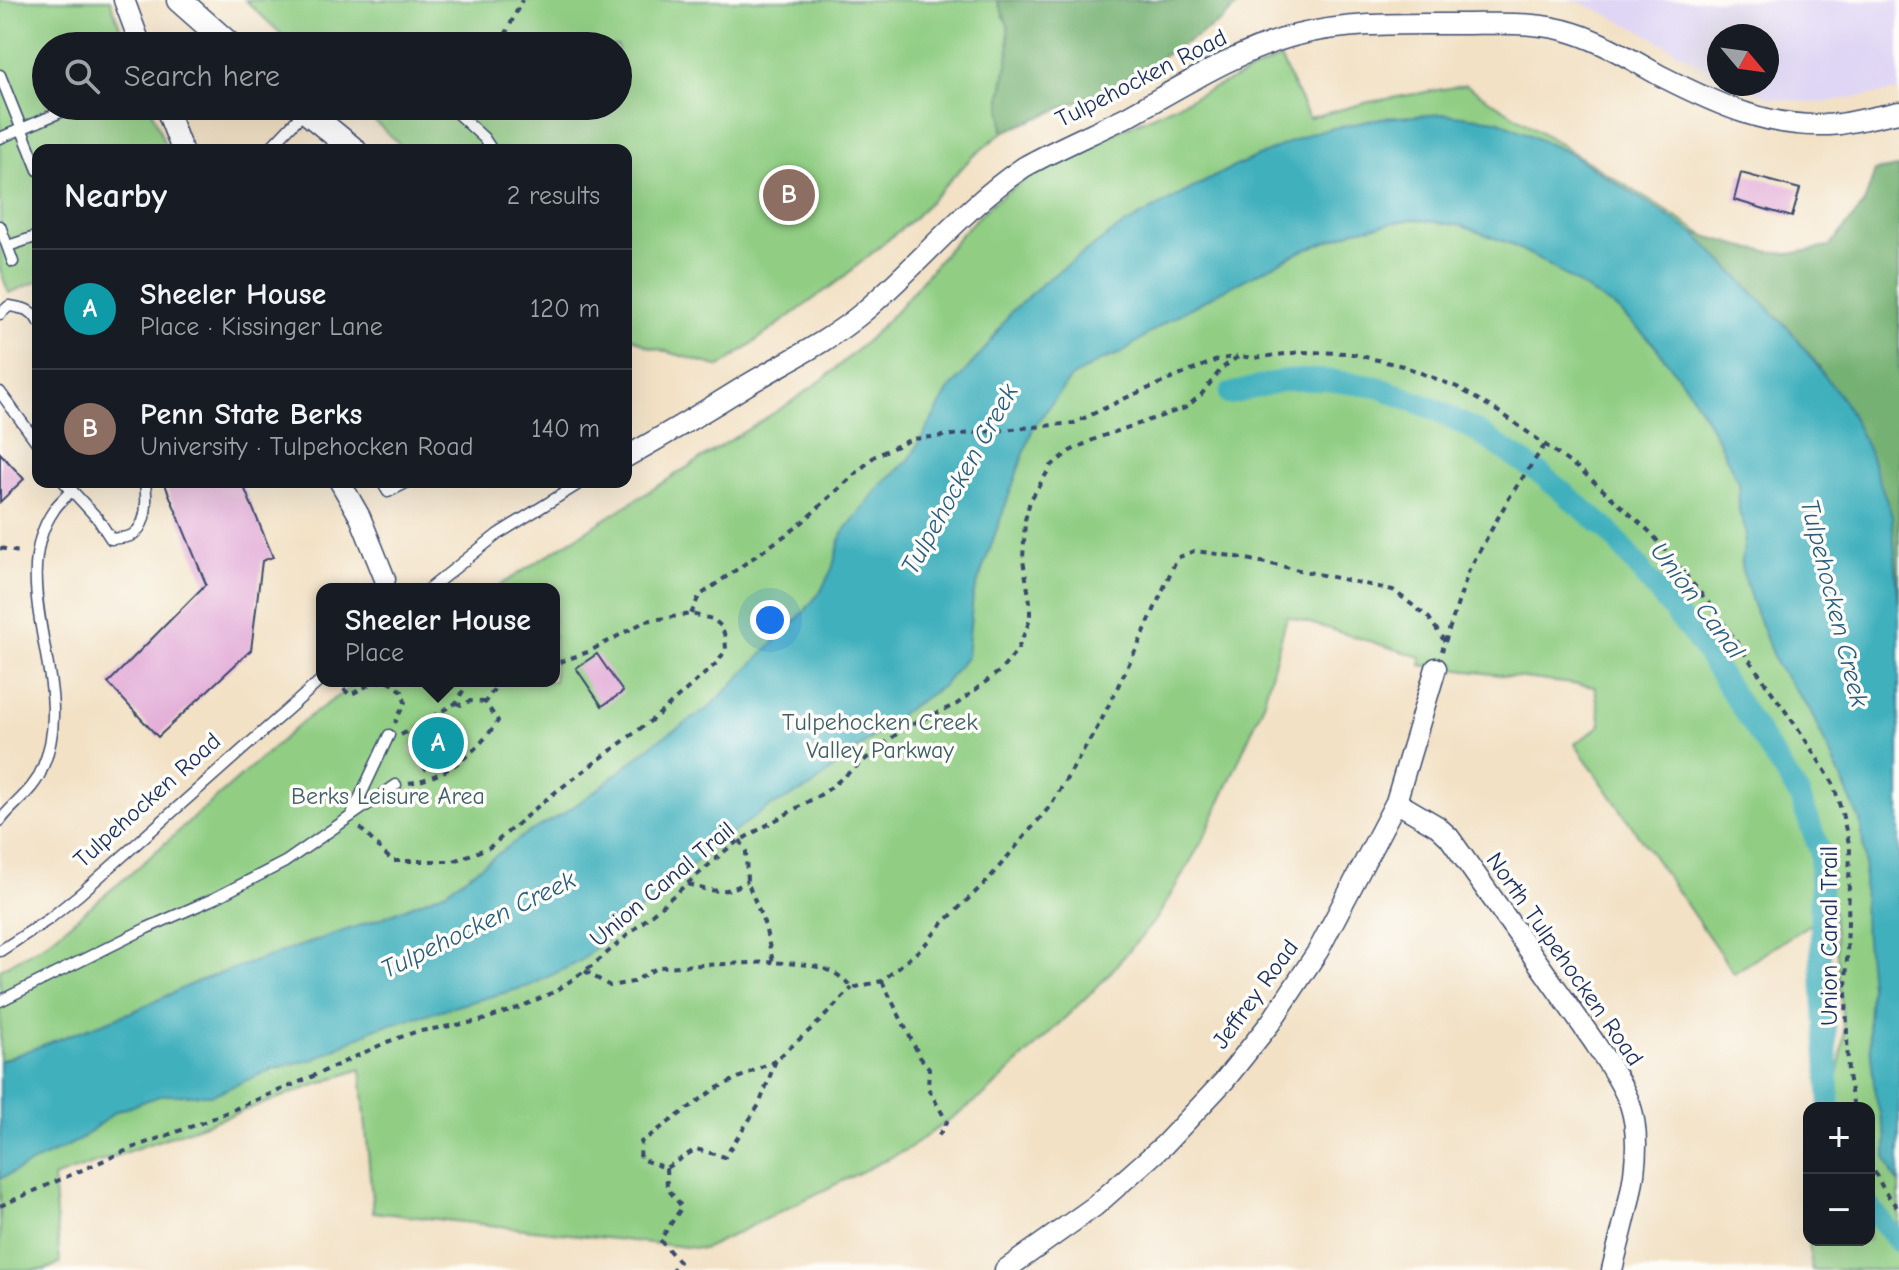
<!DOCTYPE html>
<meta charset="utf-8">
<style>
body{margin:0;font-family:"Comic Neue",sans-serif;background:#242831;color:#f1f3f6}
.controls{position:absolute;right:24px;bottom:24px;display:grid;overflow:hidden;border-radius:16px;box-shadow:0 8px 32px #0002}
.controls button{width:72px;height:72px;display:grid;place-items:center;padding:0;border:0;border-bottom:2px solid #363941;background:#171b24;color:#f1f3f6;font:40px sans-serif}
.compass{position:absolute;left:1707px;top:24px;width:72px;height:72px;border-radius:50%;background:#171b24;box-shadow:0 8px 32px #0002;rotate:119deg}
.you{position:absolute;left:770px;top:620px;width:28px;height:28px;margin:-20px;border:6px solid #fff;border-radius:50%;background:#1a73e8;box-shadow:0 0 0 12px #1a73e833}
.badge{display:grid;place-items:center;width:52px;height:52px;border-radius:50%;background:#d690ce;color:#fff;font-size:26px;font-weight:700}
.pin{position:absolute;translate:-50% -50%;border:4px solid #fff;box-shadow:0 2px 8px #0006}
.popup{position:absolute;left:316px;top:583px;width:244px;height:104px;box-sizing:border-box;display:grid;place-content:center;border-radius:16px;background:#171b24;filter:drop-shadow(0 2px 6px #0005);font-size:26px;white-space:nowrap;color:#9ea1a6}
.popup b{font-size:30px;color:#f1f3f6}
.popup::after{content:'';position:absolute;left:50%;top:100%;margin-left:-16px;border:16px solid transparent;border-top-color:#171b24}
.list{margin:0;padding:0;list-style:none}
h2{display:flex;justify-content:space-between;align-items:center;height:104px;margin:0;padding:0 32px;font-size:34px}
h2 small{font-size:26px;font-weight:400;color:#9ea1a6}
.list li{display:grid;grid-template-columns:52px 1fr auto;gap:24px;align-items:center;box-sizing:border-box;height:120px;padding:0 32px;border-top:2px solid #363941}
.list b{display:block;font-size:30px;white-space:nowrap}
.list p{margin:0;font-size:26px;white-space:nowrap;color:#9ea1a6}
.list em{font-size:26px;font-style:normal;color:#9ea1a6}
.icon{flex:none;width:44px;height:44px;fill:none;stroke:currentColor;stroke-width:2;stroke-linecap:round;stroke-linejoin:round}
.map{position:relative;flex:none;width:1899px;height:1270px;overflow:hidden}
.search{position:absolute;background:#171b24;box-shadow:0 8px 32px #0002;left:32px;top:32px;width:600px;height:88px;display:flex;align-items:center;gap:20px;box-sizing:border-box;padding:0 28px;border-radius:44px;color:#9ea1a6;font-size:30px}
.panel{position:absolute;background:#171b24;box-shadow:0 8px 32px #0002;left:32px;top:144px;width:600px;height:344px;border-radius:16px}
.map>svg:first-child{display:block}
.built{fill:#dfd5f5}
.green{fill:#91ce84;stroke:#567e71;stroke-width:2}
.forest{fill:#74b172;stroke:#487068;stroke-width:2}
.water{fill:#41b0bd;stroke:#2e708e;stroke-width:2}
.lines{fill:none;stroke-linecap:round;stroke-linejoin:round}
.canal{stroke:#41b0bd;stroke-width:22}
.building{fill:#e3add8}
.service-casing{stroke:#3b4a6d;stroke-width:13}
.minor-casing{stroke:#3b4a6d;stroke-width:23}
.tertiary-casing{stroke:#3b4a6d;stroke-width:27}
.path{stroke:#3b4a6d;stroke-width:4;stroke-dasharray:6 6;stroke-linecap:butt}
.service{stroke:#fff;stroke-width:10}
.minor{stroke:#fff;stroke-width:20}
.tertiary{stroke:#fff;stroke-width:24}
.labels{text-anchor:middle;stroke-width:7;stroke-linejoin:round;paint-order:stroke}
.street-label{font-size:24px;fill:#1b2f5e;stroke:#fdfcf7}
.park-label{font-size:24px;fill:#3e5f69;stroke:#fdfcf7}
.water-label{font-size:26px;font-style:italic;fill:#285c7f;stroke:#fdfcf7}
</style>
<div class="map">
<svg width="1899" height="1270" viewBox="0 0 1899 1270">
<rect width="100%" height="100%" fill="#fdfcf7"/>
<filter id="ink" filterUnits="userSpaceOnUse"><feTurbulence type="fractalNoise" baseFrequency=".0125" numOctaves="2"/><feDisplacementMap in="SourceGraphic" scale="16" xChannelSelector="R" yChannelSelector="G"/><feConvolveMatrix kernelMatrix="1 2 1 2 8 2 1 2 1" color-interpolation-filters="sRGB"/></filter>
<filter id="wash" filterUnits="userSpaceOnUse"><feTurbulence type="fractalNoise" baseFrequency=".006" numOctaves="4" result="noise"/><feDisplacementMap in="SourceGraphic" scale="32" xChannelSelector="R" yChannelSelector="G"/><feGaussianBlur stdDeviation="1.8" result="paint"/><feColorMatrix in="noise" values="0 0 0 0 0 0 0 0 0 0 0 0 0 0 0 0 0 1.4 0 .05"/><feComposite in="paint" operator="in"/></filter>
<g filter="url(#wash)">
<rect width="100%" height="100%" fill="#f2e1c5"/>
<!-- built -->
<path class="built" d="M1564,0H1899V91L1818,103L1771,98L1738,84H1767V36H1719V76L1642,31L1582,3Z"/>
<!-- green -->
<path class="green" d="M0,0H110L127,46H46V106H150L167,150H38V281L9,293L0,270Z
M245,0H997L1008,25L1009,54L1001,97L1003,132L971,158L914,218L841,279L720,367L647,346L626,334V150H406L358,106H618V46H294Z
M1280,58L1309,118L1369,102L1466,85L1733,253L1899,291V1270H1812L1809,1241V1239L1869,1240V1108H1832L1844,1037L1833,909L1734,973L1575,744L1601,725L1595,687L1421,665V657L1287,616L1262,708L1204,838L1157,918L1103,981L986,1094L908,1149L704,1249L373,1212L361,1069L53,1178L60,1263L45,1270H0V969L45,944L135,870L303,721L359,681H554V589H494L788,404L826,377L870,338L898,309L960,235L992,203L1039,169L1079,149Z"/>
<!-- forest -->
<path class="forest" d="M997,0H1235L1237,5L1222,21L1108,89L1003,132L1001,97L1009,54L1008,25Z
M1899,167V608L1820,368L1790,330L1694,233L1752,249L1789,254L1829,247L1863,206L1875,171Z"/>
<!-- water -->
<path class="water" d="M1444,114L1497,120L1571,154L1694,233L1790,330L1845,403L1868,449L1892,516L1899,609V1183L1895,1179L1886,1159V1138L1875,1094L1868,1025L1870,986L1863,906L1865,861L1860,820L1810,710L1776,664L1752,602L1741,567L1746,531L1739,512L1738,482L1713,430L1688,389L1652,342L1618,310L1539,259L1508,243L1462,226L1414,219L1356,230L1302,251L1218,293L1167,321L1121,353L1100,361L1071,378L1033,428L973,596L967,656L944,685L902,713L811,787L767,808L713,847L579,962L529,986L376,1028L315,1059L275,1068L212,1095H162L115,1112L80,1140L0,1179V1061L134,1011L198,981L384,917L446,891L527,833L563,814L601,787L657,741L709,708L804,612L821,591L832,569L842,534L882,484L910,459L948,391L985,349L1012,311L1044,282L1114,231L1146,213L1225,171L1310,133L1382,118Z"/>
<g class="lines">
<!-- canal -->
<path class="canal" d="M1230,394L1285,380H1326L1378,387L1434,409L1477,431L1541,474L1608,530L1698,641L1799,795L1820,851L1821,959L1830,1108
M1869,1207L1899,1242"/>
</g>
<g id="blocks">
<!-- building -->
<path class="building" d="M1741,173L1800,189L1792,217L1734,200Z
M0,453L24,479L0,502Z
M164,482H242L273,557L262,561L251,650L158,737L108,683L206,584Z
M597,654L623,692L602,706L576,668Z
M449,719L465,740L425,770L409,749Z"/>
</g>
</g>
<g filter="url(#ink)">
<use href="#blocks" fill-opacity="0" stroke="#3b4a6d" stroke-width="2"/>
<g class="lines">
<!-- service casing -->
<g class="service-casing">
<path id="service" d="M0,75L38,170
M449,106L484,138L492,150
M0,138L75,106
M268,150L305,111
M0,226L13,262
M8,246L38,236
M0,314L9,306C22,308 32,309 38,321
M0,392L38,444
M64,482L98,519L111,539C116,538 125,538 130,536C149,527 147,498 145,482
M382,482L388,492L408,482
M429,589L498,534L582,482
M351,816L389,735
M0,821C13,803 34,791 42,769C49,753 53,733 53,715C54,652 13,568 54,510C58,503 65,498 70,492
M0,951L49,919L80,894L322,679
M0,1001L147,928L213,899L285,862L396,785"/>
</g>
<!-- minor casing -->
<g class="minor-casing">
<path id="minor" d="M124,0L141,46
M165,106L182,150
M626,457C667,434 707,410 747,385C785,362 826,343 861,314C918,266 963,208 1024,167C1058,148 1094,133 1128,116C1181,87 1238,50 1297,35C1351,22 1406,24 1460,24C1498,24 1538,21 1574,33C1605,43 1632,60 1661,76C1718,105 1774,131 1840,124C1859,121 1879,116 1899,112
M340,482L360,517L385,579
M1396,802L1437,826L1449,837L1592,1039C1606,1060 1621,1081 1630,1104C1647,1155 1624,1219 1612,1270
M1005,1270L1095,1206L1164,1145L1224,1081L1271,1022L1318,951L1396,802L1436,668"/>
</g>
<!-- tertiary casing -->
<g class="tertiary-casing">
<path id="tertiary" d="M179,0L231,46
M300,106L354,150"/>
</g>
<!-- path -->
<path class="path" d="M500,46L522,0
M0,548L23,553
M691,614L699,596L797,527L875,456L912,439L1074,423L1130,396L1217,360L1237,356
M1445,642L1469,570L1509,498L1544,446
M335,681L350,695L376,681
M376,681L390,682L402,691L405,702L395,723
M456,703L461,705L470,701L484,702
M401,735L456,703L467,684
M456,747L463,758
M409,783C447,777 477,752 498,721L485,702L500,681
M360,828L392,861H454L490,847L549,797L657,716L685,691L718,662L726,649L725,636L721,626L713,619L691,614L646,621L588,652L554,664
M740,840L746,851L747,881L765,926L773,962C803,965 832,963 852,988L882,981L923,947L940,926L988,880L1051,805L1100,723L1142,637L1177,558L1194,551L1233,556L1393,590L1429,618L1445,642L1442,651
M688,884C710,892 727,895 747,881
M585,971L610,986L633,982L658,967L773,962
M882,981L920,1057L929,1068L928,1088L947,1122L936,1140
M776,1060L715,1089L641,1142L640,1159L666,1168L696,1149L725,1157L759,1105L776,1060L819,1022L852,988
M1869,1161L1885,1192L1899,1210
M666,1168L667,1188L682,1207L660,1240L679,1262L672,1270
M0,1206L132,1148L201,1123L309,1078L387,1042L415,1032L480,1021L518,1008L556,991L593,965L732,845L825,792L904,728L957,704L1001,670L1017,651L1030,620V602L1023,560L1025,520L1030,501L1051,466L1070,451L1097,438L1185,408L1201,395L1221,369L1239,356L1253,358L1301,352L1348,353L1403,366L1457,387L1504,415L1584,473L1651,533L1711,606L1803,736L1833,783L1842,813L1850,848L1846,993L1848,1075L1854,1108"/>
<!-- service -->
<use href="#service" class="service"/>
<!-- minor -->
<use href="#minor" class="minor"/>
<!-- tertiary -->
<use href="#tertiary" class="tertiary"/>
</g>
</g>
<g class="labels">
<!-- street labels -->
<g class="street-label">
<text transform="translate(1141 78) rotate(-27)" y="8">Tulpehocken Road</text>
<text transform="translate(147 800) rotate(-42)" y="8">Tulpehocken Road</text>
<text transform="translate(662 884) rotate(-40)" y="8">Union Canal Trail</text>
<text transform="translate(1829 936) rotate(-90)" y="8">Union Canal Trail</text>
<text transform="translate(1565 959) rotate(55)" y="8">North Tulpehocken Road</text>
<text transform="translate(1255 994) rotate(-54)" y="8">Jeffrey Road</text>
</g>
<!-- park labels -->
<g class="park-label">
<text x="880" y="730">Tulpehocken Creek<tspan x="880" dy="28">Valley Parkway</tspan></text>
<text x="388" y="804">Berks Leisure Area</text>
</g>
<!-- water labels -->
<g class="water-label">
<text transform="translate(959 479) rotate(-61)" y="9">Tulpehocken Creek</text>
<text transform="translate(1698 600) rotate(53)" y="9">Union Canal</text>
<text transform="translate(1835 603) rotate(76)" y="9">Tulpehocken Creek</text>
<text transform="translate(478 924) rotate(-26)" y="9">Tulpehocken Creek</text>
</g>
</g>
</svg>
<div class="controls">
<button>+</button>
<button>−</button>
</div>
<svg class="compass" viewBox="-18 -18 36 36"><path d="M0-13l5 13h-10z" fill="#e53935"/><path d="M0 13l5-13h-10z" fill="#9ea1a6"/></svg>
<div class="you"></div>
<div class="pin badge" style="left:438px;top:743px;background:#0f9aa8">A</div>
<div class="popup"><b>Sheeler House</b>Place</div>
<div class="pin badge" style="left:789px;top:195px;background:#8d6e63">B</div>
<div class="search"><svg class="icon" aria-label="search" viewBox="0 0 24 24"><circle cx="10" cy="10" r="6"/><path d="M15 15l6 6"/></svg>Search here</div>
<section class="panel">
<h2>Nearby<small>2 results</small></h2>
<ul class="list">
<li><span class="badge" style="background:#0f9aa8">A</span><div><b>Sheeler House</b><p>Place · Kissinger Lane</p></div><em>120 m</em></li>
<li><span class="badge" style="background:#8d6e63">B</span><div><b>Penn State Berks</b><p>University · Tulpehocken Road</p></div><em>140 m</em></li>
</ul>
</section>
</div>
